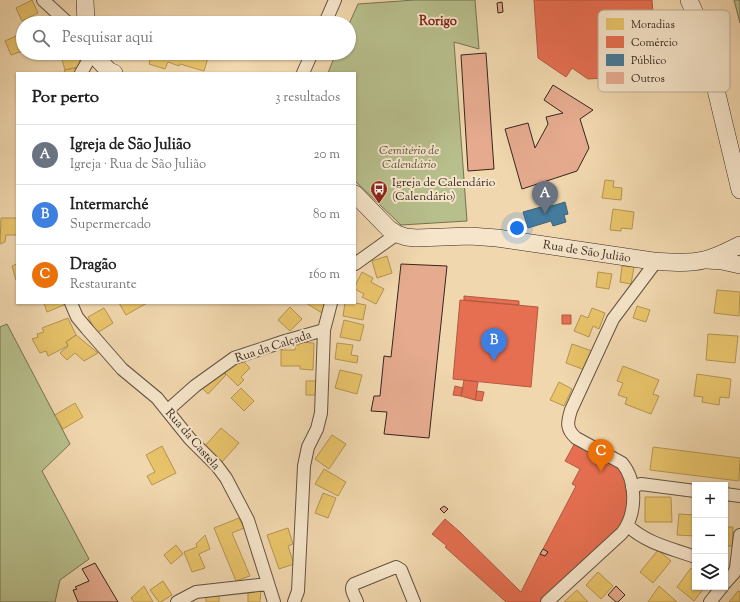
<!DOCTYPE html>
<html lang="pt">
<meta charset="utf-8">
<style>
body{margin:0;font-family:"Sorts Mill Goudy",serif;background:#f6f6f6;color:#222}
.controls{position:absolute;right:12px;bottom:12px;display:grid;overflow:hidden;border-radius:0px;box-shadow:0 1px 3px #0004}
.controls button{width:36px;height:36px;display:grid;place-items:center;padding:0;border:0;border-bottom:1px solid #e0e0e0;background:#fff;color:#222;font:20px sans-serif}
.you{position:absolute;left:517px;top:228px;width:14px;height:14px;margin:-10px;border:3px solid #fff;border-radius:50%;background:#1a73e8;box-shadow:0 0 0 6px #1a73e833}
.badge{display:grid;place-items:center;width:26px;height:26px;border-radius:50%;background:#2563eb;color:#fff;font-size:13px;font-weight:700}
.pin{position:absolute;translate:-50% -33px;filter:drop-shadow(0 1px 2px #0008)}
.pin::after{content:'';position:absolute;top:21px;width:14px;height:12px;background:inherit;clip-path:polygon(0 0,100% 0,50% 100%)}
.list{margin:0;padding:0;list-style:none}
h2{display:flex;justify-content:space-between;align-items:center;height:52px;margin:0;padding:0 16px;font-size:17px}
h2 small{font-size:13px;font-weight:400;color:#767676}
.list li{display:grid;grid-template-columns:26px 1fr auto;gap:12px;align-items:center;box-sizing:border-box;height:60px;padding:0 16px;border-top:1px solid #e0e0e0}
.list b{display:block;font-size:15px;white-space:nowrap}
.list p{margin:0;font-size:13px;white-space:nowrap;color:#767676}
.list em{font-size:13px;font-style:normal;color:#767676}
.icon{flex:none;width:22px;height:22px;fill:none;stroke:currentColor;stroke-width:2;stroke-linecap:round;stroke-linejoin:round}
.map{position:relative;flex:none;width:740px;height:602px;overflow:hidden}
.search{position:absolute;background:#fff;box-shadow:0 1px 3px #0004;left:16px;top:16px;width:340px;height:44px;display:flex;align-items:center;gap:10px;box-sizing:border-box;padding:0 14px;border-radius:22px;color:#767676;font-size:15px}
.panel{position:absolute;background:#fff;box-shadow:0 1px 3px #0004;left:16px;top:72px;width:340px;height:232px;border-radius:0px}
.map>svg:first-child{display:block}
.green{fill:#b7bf8c;stroke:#767255}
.homes{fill:#e9c46a;stroke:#b39553}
.shops{fill:#e76f51;stroke:#b25942}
.public{fill:#457b9d;stroke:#406277}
.building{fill:#e6ab8f;stroke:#35261e}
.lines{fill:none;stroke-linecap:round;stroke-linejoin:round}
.street-casing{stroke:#645242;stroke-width:14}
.secondary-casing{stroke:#35261e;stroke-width:18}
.street{stroke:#f6e5ca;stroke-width:12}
.secondary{stroke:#f6e5ca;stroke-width:17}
.labels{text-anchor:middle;stroke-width:4;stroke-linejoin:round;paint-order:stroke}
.park-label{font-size:12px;font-style:italic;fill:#564c3a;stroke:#f6e5ca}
.poi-label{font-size:12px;fill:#35261e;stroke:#f6e5ca;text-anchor:start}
.street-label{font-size:12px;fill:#35261e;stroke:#f6e5ca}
.neighbourhood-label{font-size:13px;font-weight:bold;fill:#7a1f14;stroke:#f6e5ca}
.key{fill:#f6e5ca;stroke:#bcac96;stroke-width:1}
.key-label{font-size:11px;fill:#35261e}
</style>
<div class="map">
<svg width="740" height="602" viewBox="0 0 740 602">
<rect width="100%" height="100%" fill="#f1d7ae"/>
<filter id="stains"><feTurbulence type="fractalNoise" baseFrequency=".005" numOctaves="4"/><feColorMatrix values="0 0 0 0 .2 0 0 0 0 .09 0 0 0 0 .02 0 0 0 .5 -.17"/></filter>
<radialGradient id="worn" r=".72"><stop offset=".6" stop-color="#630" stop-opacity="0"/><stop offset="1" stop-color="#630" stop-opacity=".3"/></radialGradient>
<!-- green -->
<path class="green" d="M415,0H475L479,49L454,42L467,221L401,225L355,181V73H328L336,53H349V24L358,4Z
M734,0H740V23Z
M7,324L70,444L42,471L89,559L60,580L55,602H0V327Z"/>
<!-- homes -->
<path class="homes" d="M32,0L38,13L22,21L16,8Z
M16,36L23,51L11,55L5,41Z
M60,53H79L80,56L79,67L65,70Z
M140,53H204L203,56L208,58L204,71L180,64L179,66L168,62L165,69L149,64L151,57Z
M79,67L76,73H64L65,70Z
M605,180L614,181L613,187L622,188L621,200L602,198Z
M613,209L634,212L632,229L621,228V231L610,230Z
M1,218H17V235H6L5,242L0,244Z
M387,256L392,273L377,278L372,261Z
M17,264V280H16L12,266Z
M622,266L634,267L631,284L620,282Z
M362,272L373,278L371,282L384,289L376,304L362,297L364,294L355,289V286Z
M598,272L612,274L609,289L596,287Z
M717,290L740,292L739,316L714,313Z
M44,303H63L64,305L47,312Z
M119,303H147L126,315Z
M306,303H325L322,313Z
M345,303H355L366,305L363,320L343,316Z
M637,306L650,310L646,322L633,318Z
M290,307L302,319L290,331L278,320Z
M104,308L113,323L97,333L88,317Z
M592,308L605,313L599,329L593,326L589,337L574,331L581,315L588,318Z
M68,318L76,335L66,342L68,346L48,356L46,351L40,353L32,339L38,337L37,334L44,332L42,328Z
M344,320L364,325L360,341L340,337Z
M708,334L738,336L735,363L706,360Z
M76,335L98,353L84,361L75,353L67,360L60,353L68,346L66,342Z
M299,342L314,343L313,370L300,369V366H281V350H295V345H299Z
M337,343L353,345L351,355L358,356L357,363L335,359Z
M572,344L592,351L585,370L566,363Z
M240,358L250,368L241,377L244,380L238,386L225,373Z
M623,366L659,380L653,394L659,396L651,414L625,404L627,398L618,395L623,383L617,381Z
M219,369L226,375L208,394L201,387Z
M340,370L362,375L357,394L335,388Z
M697,374L731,379L729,398L720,397L719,405L702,402L703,397L694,396Z
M306,381H320V395H306Z
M559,382L572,389L564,406L550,400Z
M241,388L254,401L244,411L231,398Z
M75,403L83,417L63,429L55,415Z
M221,428L239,443L222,462L204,447Z
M332,435L346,444L329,469L315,459Z
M162,446L176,473L152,485L147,476L155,472L146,455Z
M653,447L740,458L739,481L650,470Z
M324,469L346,482L338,496L315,484Z
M323,493L336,498L328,518L315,513Z
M645,497H671L672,522H645Z
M679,514L695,515V536L677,535Z
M239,518L244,528L232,533L250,576L236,581L214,528Z
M725,527H733L732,546H725Z
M288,528L293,544L288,546L294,564L279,569L267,535Z
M205,535L210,549L199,554L205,568L192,572L184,552L197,547L196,544Z
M176,545L183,554L171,564L164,555Z
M658,550L671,561L653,583L640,572Z
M691,568L695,571V587H705L694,601L677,587Z
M598,572L613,586L601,599L586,585Z
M163,581L172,595L161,602H159L150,590Z
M144,586L153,602H134L131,598Z
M659,586L677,602H648Z
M248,589H261L260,602H248Z
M577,590L588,602H564Z
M738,591L740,592V602H729Z
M219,593V602H206V594Z"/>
<!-- shops -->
<path class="shops" d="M534,0H652L657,66L603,70L604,78L588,79L572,68L566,77L538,58Z
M464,296L519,301V305L464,300Z
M460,300L538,307L531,387L453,379Z
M562,315H571V324H562Z
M464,380L478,382L475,400L461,396Z
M455,386L463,388L461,396L453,395Z
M477,391L484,392L482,401L475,400Z
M576,441L621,466L630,492L623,523L540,602H506L445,547L447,546L432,534L445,519L460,532L521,592L540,554L545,556L548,552L543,549L576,486L572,484L580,469L565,461Z"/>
<!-- public -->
<path class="public" d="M565,202L568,214L564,215L566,222L553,226L551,221L528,228L523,212L552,204V206Z"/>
<!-- building -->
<path class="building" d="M502,2L503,12L498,13L497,3Z
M486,53L494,169L468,171L461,55Z
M553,85L593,110L580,119L589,148L577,171L522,189L505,129L528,123L535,148L548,124L546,117L563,113L544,100Z
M401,264L447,266L429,438L384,434L387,412L371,411L374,396H380L384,356L391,357Z
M444,506L448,509L444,513L440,509Z
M543,549L548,552L545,556L540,554Z
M95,563L118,602H78L73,590L77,589L75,587L89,581L82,569Z
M616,586L625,595L618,602H616L608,595Z"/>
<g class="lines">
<!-- street casing -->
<g class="street-casing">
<path id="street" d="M43,0L68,23
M325,23L335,0
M81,73L92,54
M303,73L312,53
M355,264L397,234
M71,303L77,317L87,329L122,369L157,398L190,439L217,466L226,478L248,520L274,602
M168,410L195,386L234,358L285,341L324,330
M632,487L641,484L695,491
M725,494L740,496
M628,526C648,544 671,548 695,557
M725,583L734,573L736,568L740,535
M177,602L196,592L268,584
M294,602L298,591L304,466L308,447L317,429L321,413L324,330L331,303
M357,602C355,596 349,589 354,584L396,567L401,570L414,602
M547,602L622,533C637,514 637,481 622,463L576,438C566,429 567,423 571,410L613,319L652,267L653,261
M710,602L722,587"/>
</g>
<!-- secondary casing -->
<g class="secondary-casing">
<path id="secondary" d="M85,0L86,23
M689,0L700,25L705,44L740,190
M92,53L109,71L114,73
M355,194L389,229L397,234L406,237L416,238L470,236L497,238L653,261C670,262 688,264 704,260C717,257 729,250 740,245
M707,260L722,261L740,265"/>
</g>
<!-- street -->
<use href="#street" class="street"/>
<!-- secondary -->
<use href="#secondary" class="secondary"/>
</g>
<!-- icons -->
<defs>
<g id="bus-pin" transform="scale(0.9)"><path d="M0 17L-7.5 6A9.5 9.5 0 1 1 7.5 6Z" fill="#8f2418" stroke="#f6e5ca"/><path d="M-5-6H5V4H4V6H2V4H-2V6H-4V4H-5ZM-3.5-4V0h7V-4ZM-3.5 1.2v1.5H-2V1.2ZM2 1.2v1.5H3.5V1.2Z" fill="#fff"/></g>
</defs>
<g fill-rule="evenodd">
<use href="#bus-pin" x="379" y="189"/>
</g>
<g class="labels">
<!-- park labels -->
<g class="park-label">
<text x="409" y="154">Cemitério de<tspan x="409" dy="14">Calendário</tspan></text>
</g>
<!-- poi labels -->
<g class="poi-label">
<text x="392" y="186">Igreja de Calendário<tspan x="392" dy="14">(Calendário)</tspan></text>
</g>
<!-- street labels -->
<g class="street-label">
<text transform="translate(587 251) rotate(9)" y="4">Rua de São Julião</text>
<text transform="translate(273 346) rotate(-18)" y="4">Rua da Calçada</text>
<text transform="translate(193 439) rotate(49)" y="4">Rua da Castela</text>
</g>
<!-- neighbourhood labels -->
<g class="neighbourhood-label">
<text x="438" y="25">Rorigo</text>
</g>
</g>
<!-- legend -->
<rect x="598" y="10" width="132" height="82" rx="6" class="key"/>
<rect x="606" y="18" width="18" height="12" fill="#e9c46a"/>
<rect x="606" y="36" width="18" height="12" fill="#e76f51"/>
<rect x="606" y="54" width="18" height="12" fill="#457b9d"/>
<rect x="606" y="72" width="18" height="12" fill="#e6ab8f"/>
<g class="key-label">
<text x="631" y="28">Moradias</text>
<text x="631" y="46">Comércio</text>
<text x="631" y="64">Público</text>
<text x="631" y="82">Outros</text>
</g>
<rect width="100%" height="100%" filter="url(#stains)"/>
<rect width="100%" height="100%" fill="url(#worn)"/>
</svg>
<div class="controls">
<button>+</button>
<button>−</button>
<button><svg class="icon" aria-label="layers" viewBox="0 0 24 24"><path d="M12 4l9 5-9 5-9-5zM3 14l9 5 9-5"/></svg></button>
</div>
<div class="you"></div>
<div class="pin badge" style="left:545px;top:214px;background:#6b7280">A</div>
<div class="pin badge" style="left:494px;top:361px;background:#3f7fe0">B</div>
<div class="pin badge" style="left:601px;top:472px;background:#e8710a">C</div>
<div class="search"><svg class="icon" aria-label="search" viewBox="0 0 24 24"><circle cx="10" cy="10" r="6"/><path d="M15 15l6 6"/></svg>Pesquisar aqui</div>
<section class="panel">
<h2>Por perto<small>3 resultados</small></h2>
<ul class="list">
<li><span class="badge" style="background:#6b7280">A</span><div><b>Igreja de São Julião</b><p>Igreja · Rua de São Julião</p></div><em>20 m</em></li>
<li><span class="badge" style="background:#3f7fe0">B</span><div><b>Intermarché</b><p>Supermercado</p></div><em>80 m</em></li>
<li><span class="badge" style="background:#e8710a">C</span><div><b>Dragão</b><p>Restaurante</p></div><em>160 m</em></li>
</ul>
</section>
</div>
